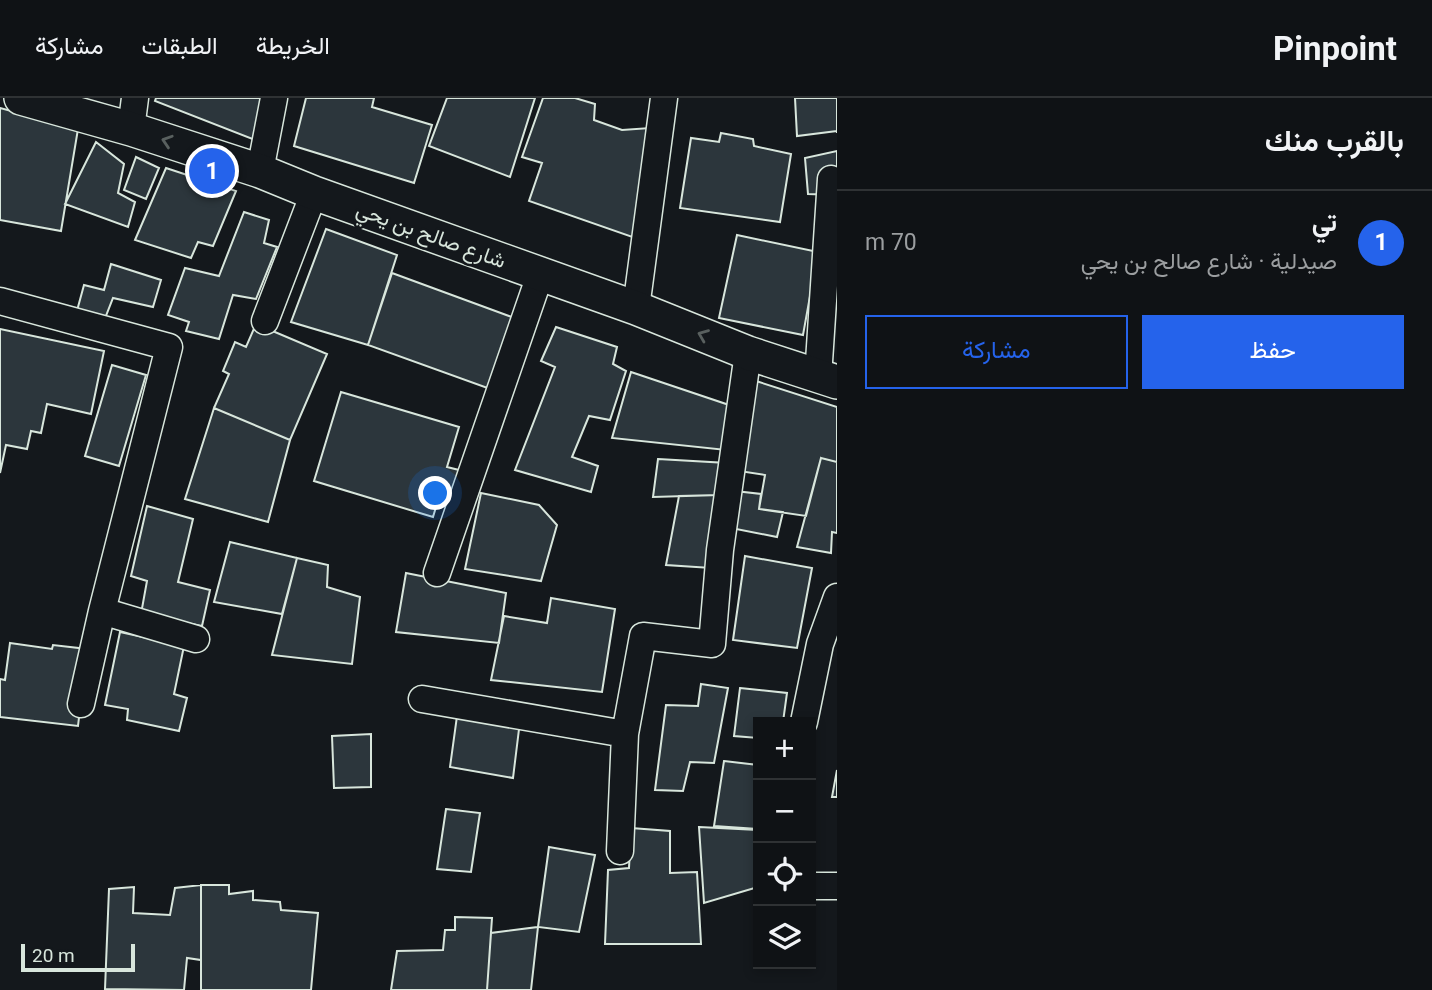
<!DOCTYPE html>
<html lang="ar">
<meta charset="utf-8">
<style>
body{margin:0;font-family:Roboto,Vazirmatn,sans-serif;background:#181b1e;color:#f1f3f6;direction:rtl}
.controls{position:absolute;right:21px;bottom:21px;display:grid;overflow:hidden;border-radius:0px;box-shadow:0 4px 10px #0003}
.controls button{width:63px;height:63px;display:grid;place-items:center;padding:0;border:0;border-bottom:2px solid #2f3234;background:#0f1215;color:#f1f3f6;font:35px sans-serif}
.scale{position:absolute;left:21px;bottom:18px;width:114px;box-sizing:border-box;padding-left:7px;border:4px solid #d8e6dc;border-top:0;font-size:19px;line-height:24px;white-space:nowrap;color:#d8e6dc;-webkit-text-stroke:5px #14181c;paint-order:stroke}
.you{position:absolute;left:436px;top:396px;width:24px;height:24px;margin:-18px;border:5px solid #fff;border-radius:50%;background:#1a73e8;box-shadow:0 0 0 10px #1a73e833}
.badge{display:grid;place-items:center;width:46px;height:46px;border-radius:50%;background:#2563eb;color:#fff;font-size:23px;font-weight:700}
.pin{position:absolute;translate:-50% -50%;border:4px solid #fff;box-shadow:0 2px 7px #0006}
.list{margin:0;padding:0;list-style:none}
h2{display:flex;justify-content:space-between;align-items:center;height:91px;margin:0;padding:0 28px;font-size:30px}
h2 small{font-size:23px;font-weight:400;color:#9b9ea0}
.list li{display:grid;grid-template-columns:46px 1fr auto;gap:21px;align-items:center;box-sizing:border-box;height:105px;padding:0 28px;border-top:2px solid #2f3234}
.list b{display:block;font-size:26px;white-space:nowrap}
.list p{margin:0;font-size:23px;white-space:nowrap;color:#9b9ea0}
.list em{font-size:23px;font-style:normal;color:#9b9ea0}
.actions{display:flex;gap:14px;padding:21px 28px}
.actions a{flex:1;padding:16px 0;border:2px solid #2563eb;border-radius:0px;text-align:center;font-size:24px;color:#2563eb}
.actions .main{background:#2563eb;color:#fff}
.icon{flex:none;width:38px;height:38px;fill:none;stroke:currentColor;stroke-width:2;stroke-linecap:round;stroke-linejoin:round}
.map{position:relative;flex:none;width:837px;height:892px;overflow:hidden;direction:ltr}
header{display:flex;align-items:center;gap:42px;box-sizing:border-box;height:98px;padding:0 35px;background:#0f1215;border-bottom:2px solid #2f3234}
header strong{font-size:33px}
nav{display:flex;gap:38px;margin-inline-start:auto;font-size:24px}
main{display:flex}
aside{flex:1;background:#0f1215}
.map>svg:first-child{display:block}
.building{fill:#2c363c;stroke:#d8e6dc;stroke-width:2}
.lines{fill:none;stroke-linecap:round;stroke-linejoin:round}
.pedestrian-casing{stroke:#d8e6dc;stroke-width:29}
.minor-casing{stroke:#d8e6dc;stroke-width:36}
.pedestrian{stroke:#14181c;stroke-width:26}
.minor{stroke:#14181c;stroke-width:33}
.oneway{stroke:#59605f}
.labels{text-anchor:middle;stroke-width:5;stroke-linejoin:round;paint-order:stroke}
.street-label{font-size:21px;fill:#d8e6dc;stroke:#14181c}
</style>
<header>
<strong>Pinpoint</strong>
<nav><a>الخريطة</a><a>الطبقات</a><a>مشاركة</a></nav>
</header>
<main>
<aside>
<h2>بالقرب منك<small></small></h2>
<ul class="list">
<li><span class="badge">1</span><div><b>تي</b><p>صيدلية · شارع صالح بن يحي</p></div><em>70 m</em></li>
</ul>
<div class="actions"><a class="main">حفظ</a><a>مشاركة</a></div>
</aside>
<div class="map">
<svg width="837" height="892" viewBox="0 0 837 892">
<rect width="100%" height="100%" fill="#14181c"/>
<!-- building -->
<path class="building" d="M156,0H270L255,42L155,3Z
M306,0H374L372,9L432,27L414,85L294,48Z
M447,0H535L510,79L429,48Z
M543,0H575L595,6L594,22L622,32L650,30L638,141L529,103L542,65L522,59Z
M795,0H837V35V33L797,38Z
M0,10L78,31L61,133L0,122Z
M721,35L753,41L754,48L791,56L780,124L680,110L691,40L719,44Z
M96,44L124,66L118,95L135,104L128,129L65,106Z
M837,53V97L808,96L805,60Z
M136,59L159,70L146,101L124,92Z
M166,70L236,93L213,148L198,144L191,160L135,142Z
M244,114L269,122L264,145L277,149L256,201L233,197L219,241L186,233L189,224L168,217L185,170L219,178Z
M326,131L397,157L368,247L291,224Z
M737,137L818,154L803,237L719,220Z
M111,166L161,182L153,209L113,200L102,228L75,220L84,187L104,192Z
M392,175L520,222L493,292L368,247Z
M256,226L327,256L290,342L214,310L229,276L223,273L235,244L246,249Z
M556,229L617,249L613,266L626,273L610,322L589,318L572,359L598,368L591,394L515,372L555,269L541,263Z
M0,231L104,253L91,316L47,306L41,335L31,333L27,351L6,347L0,375Z
M112,267L146,277L119,368L85,358Z
M631,274L735,309L726,352L612,340Z
M756,283L837,309V364L821,360L806,418L759,411L765,377L739,373Z
M341,294L459,329L447,369L463,373L456,394L442,389L433,419L314,383Z
M214,310L290,342L268,424L185,401Z
M821,360L837,364V435L832,434L831,455L797,449Z
M658,361L727,365L719,397L653,399Z
M735,393L761,396L759,411L783,414L777,439L726,429Z
M481,395L539,407L557,427L541,483L465,471Z
M719,397L711,470L666,467L679,398Z
M147,408L193,421L178,484L210,492L202,528L141,516L147,483L131,478Z
M230,444L297,460L282,516L214,504Z
M745,458L812,470L797,550L733,542Z
M297,460L328,467L327,489L360,499L352,566L272,557Z
M406,475L506,495L499,545L396,534Z
M551,500L615,511L602,594L491,582L504,518L547,525Z
M120,534L184,548L174,596L187,600L179,633L127,622L128,611L105,607Z
M10,545L52,551L53,547L87,551L78,628L0,619V581L5,582Z
M701,586L728,590L714,665L690,664L683,693L655,692L666,607L698,608Z
M740,590L787,595L783,624H758V640L734,638Z
M457,618L520,623L513,680L450,669Z
M371,636V689L334,690L332,638Z
M724,663L758,667V731L714,728Z
M837,672V699H832Z
M446,711L480,715L471,774L437,771Z
M699,729L758,732V789L704,805Z
M631,730L670,733V775L697,774L701,846H605L608,772L629,770Z
M549,749L595,757L579,834L538,829Z
M201,787H229V796L253,793V802L280,804L281,812L318,815L311,892H201Z
M201,787V862L187,860L184,892L105,891L109,791L134,789L133,815L170,817L175,790Z
M455,819L492,820L487,892H391L397,853L443,852L445,832H455Z
M538,829L531,892H487L491,835Z"/>
<g class="lines">
<!-- pedestrian casing -->
<g class="pedestrian-casing">
<path id="pedestrian" d="M131,31L135,0
M260,73L274,0
M0,203L169,249L102,513L81,606
M636,210L664,0
M265,223L314,95
M818,279L831,81
M437,475L540,177
M102,513L196,541
M422,601L625,636
M804,624L820,546L837,499
M620,753L625,636L643,538L712,546L720,452L748,255
M811,788H837"/>
</g>
<!-- minor casing -->
<g class="minor-casing">
<path id="minor" d="M21,0L131,31L260,73L314,95L636,210L748,255L837,284"/>
</g>
<!-- pedestrian -->
<use href="#pedestrian" class="pedestrian"/>
<!-- minor -->
<use href="#minor" class="minor"/>
</g>
<!-- one-way arrows -->
<defs><path id="oneway-chevron" d="M-2-3.5L2.5 0L-2 3.5" fill="none" stroke-width="1.6" stroke-linecap="round" stroke-linejoin="round" transform="scale(1.75)"/></defs>
<g class="oneway">
<use href="#oneway-chevron" transform="translate(167 43) rotate(-162)"/>
<use href="#oneway-chevron" transform="translate(703 237) rotate(-158)"/>
</g>
<g class="labels">
<!-- street labels -->
<g class="street-label">
<text transform="translate(431 137) rotate(20)" y="7">شارع صالح بن يحي</text>
</g>
</g>
</svg>
<div class="controls">
<button>+</button>
<button>−</button>
<button><svg class="icon" aria-label="locate" viewBox="0 0 24 24"><circle cx="12" cy="12" r="6"/><path d="M12 2v4M12 18v4M2 12h4M18 12h4"/></svg></button>
<button><svg class="icon" aria-label="layers" viewBox="0 0 24 24"><path d="M12 4l9 5-9 5-9-5zM3 14l9 5 9-5"/></svg></button>
</div>
<div class="scale">20 m</div>
<div class="you"></div>
<div class="pin badge" style="left:212px;top:73px">1</div>
</div>
</main>
